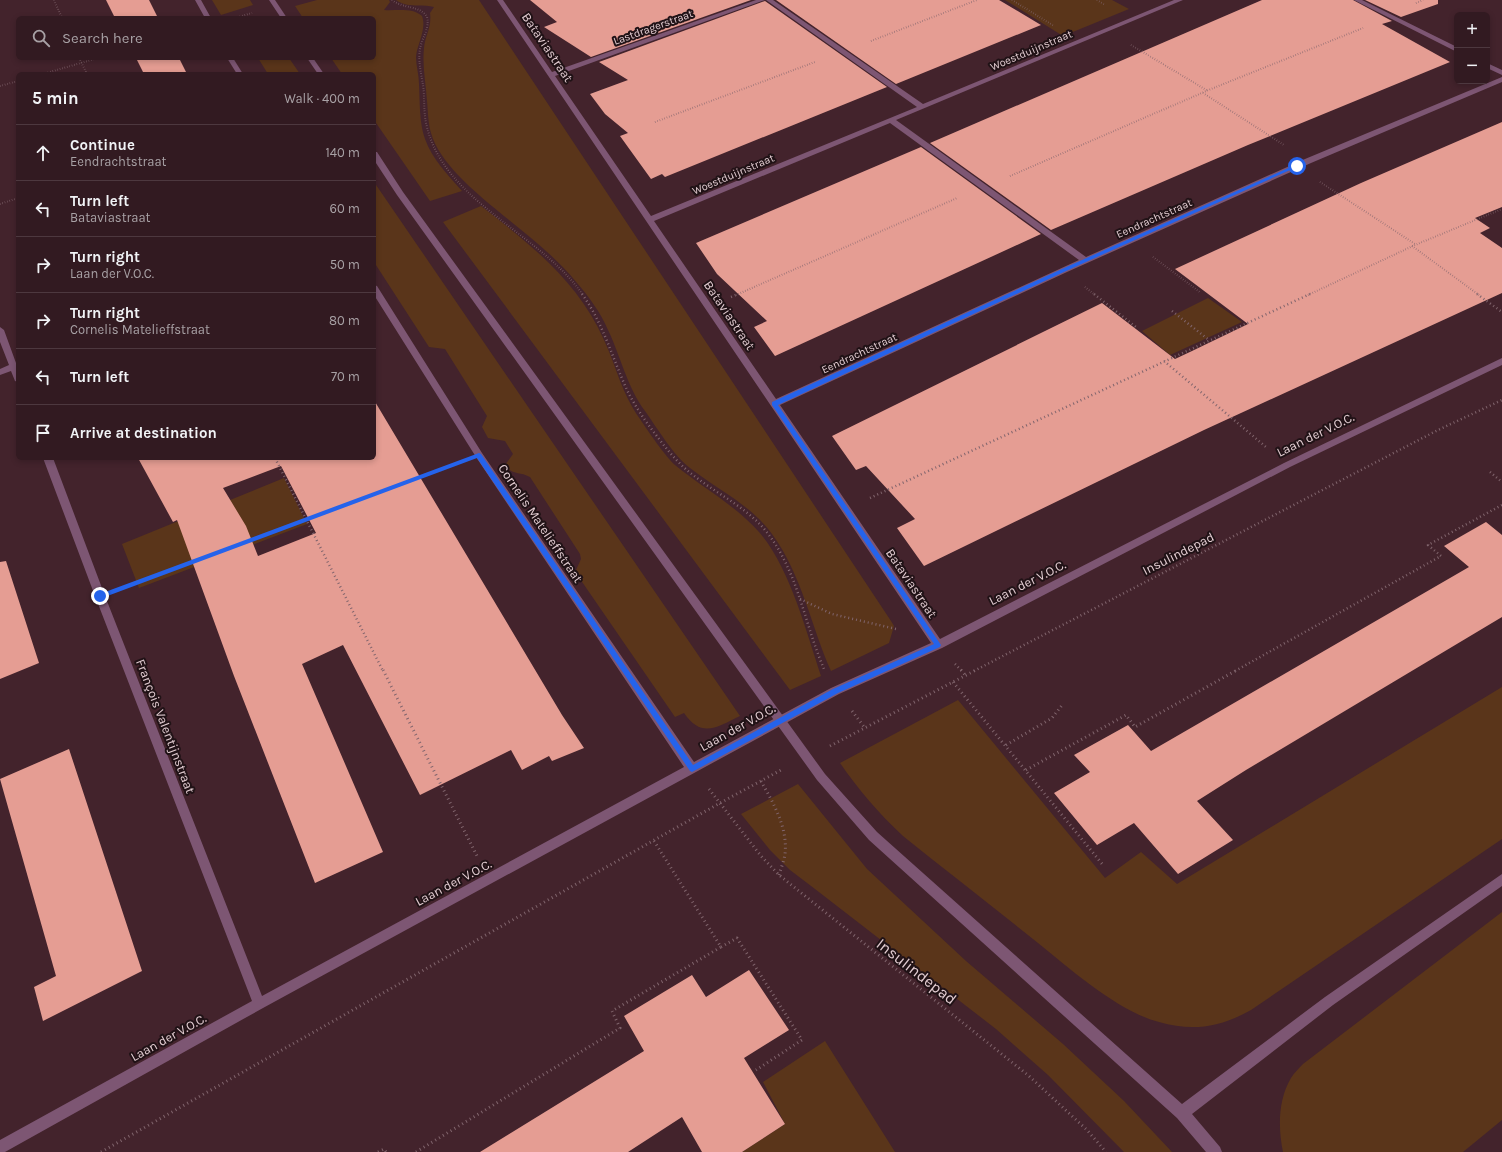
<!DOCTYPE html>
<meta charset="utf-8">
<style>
body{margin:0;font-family:Karla,sans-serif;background:#3a232a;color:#f1f3f6}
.controls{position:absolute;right:12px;top:12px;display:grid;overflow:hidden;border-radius:6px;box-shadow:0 2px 6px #0003}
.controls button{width:36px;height:36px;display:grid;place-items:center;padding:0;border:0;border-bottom:1px solid #4d383f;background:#321a21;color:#f1f3f6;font:20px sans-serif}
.stop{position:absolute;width:12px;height:12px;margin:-9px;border:3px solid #2563eb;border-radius:50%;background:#fff}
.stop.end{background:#2563eb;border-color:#fff;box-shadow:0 1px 4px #0008}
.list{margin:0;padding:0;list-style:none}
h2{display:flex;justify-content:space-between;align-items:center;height:52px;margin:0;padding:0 16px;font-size:17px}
h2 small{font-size:13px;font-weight:400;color:#a8a1a5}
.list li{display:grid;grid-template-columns:26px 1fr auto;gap:12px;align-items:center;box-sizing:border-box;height:56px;padding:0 16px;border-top:1px solid #4d383f}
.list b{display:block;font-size:15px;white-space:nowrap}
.list p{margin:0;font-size:13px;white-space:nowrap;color:#a8a1a5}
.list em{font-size:13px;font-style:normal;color:#a8a1a5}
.icon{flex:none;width:22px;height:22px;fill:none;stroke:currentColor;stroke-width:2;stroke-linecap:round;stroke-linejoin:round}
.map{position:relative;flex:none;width:1502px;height:1152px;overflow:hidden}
.search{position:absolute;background:#321a21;box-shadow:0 2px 6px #0003;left:16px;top:16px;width:360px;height:44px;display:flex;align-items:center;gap:10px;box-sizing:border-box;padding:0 14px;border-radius:6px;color:#a8a1a5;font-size:15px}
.panel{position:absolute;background:#321a21;box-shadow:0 2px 6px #0003;left:16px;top:72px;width:360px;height:388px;border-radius:6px}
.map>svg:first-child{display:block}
.green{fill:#5a351a}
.building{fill:#e59d93;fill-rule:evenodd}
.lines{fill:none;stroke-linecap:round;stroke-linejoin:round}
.path-far2{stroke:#81656d;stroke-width:2;stroke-dasharray:0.5 2;stroke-linecap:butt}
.path-far1{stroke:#81656d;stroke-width:2.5;stroke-dasharray:1 3;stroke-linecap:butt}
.path{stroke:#81656d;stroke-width:3;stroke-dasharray:1 3.5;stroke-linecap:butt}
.service{fill:#7d5673;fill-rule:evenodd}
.minor{fill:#7d5673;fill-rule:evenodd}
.route{fill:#2563eb}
.labels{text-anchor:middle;stroke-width:4;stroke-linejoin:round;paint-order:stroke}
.far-street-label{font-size:11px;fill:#e3cdd2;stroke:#201216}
.street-label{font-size:13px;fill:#e3cdd2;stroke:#201216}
.near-street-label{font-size:16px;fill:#e3cdd2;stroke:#201216}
</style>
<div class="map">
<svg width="1502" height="1152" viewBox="0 0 1502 1152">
<rect width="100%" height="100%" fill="#43232c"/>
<!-- green -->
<path class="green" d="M212,0H250L253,5L221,15Z
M317,0H389L390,2L384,10C397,11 412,7 422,16C427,29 417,44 416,57C416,66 419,75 419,84C420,102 419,122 425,139C432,159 448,175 462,191L430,201L374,120V74H342L331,58H374V18H303L295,6Z
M396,0H479L891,621L894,626L889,643L831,671C811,626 802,575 772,534C750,504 718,490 690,468C674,456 657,428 645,411C627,387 621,357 608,330C601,313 589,297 577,283C543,241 494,213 457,174C447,163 435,148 431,133C428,123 428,111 427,101C426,84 422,66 424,48C425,36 432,27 430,13L434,7C421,3 408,9 396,0Z
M1005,0H1112L1129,9L1063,36Z
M258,58H289L300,74H268Z
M374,182L740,716C717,727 702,739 684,713L675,717L578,576L576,570L581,559L580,554L530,477C519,471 513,476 505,465L513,454L505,441L488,438L482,427L487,416L445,349L429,347L374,262Z
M481,206C530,244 578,281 604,340C617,368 621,392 640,419C648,431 665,456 675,465C703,488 735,505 759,532C790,568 806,631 821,676L790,690L443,222Z
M1208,298L1242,322L1170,355L1142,331Z
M284,478L307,524L139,588L122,544Z
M1502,687V839L1251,1010C1221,1027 1193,1032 1159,1022C1119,1012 1070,969 1038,943C993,907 948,872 903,836C879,814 858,789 840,763L958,700L1105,878L1141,852L1177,884Z
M798,784L867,869L966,961L1063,1044L1124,1101L1172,1152H1124L1048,1075L996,1029L815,889L790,870L770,850L741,814Z
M1502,912V1120L1463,1152H1283C1278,1128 1278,1100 1291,1078C1294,1073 1299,1068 1303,1064Z
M825,1041L895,1152H742L785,1124L763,1082Z"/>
<!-- building -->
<path class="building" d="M106,0H149L158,18H115Z
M530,0H751L591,57L544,27L557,22Z
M776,0H999L1041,25L896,84Z
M1262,0H1353L1392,21L1382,24L1450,62L1248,145L1051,230L930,143Z
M1365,0H1438V4L1401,17Z
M765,1L887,87L665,177L662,174L651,179L620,136L628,133L605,114L590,94L628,80L599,62Z
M136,58H179L187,74H144Z
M1502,122V207L1475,218L1490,228L1480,233L1502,248V293L1204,430L924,566L897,528L915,519L866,466L856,470L832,436L1102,303L1175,359L1192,351L1248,324L1175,269L1361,183Z
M921,147L1041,234L775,356L754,327L767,321L717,274L696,243Z
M374,400L562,715L584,748L552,761L549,756L522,770L511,750L420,795L343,645L302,664L383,852L315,883L234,676L177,520L173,522L138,458H374ZM281,466L316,533L258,556L246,526L223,488Z
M1486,522L1502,535V617L1246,770L1197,801L1233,840L1178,874L1134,823L1097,845L1054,793L1090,772L1074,755L1128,725L1151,751L1469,567L1444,546Z
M6,561L39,663L0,679V562Z
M69,749L142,971L43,1021L34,987L56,976L0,779Z
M749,970L789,1030L744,1058L785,1124L742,1152H702L682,1117L628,1152H480L644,1051L624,1016L692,975L706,997Z"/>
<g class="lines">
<!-- path-far2 -->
<path class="path-far2" d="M54,0L62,18
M392,0C403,9 420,5 427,17C430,29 422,37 420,49C418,60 421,73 423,85C425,98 423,113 427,127C445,202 541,234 583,295
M1012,0L1054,26
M1097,0L1105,5
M1416,3L1423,0
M235,18L252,13
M871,41L977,0
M1131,45L1208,91
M79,58L87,74
M43,74L98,58
M0,86L18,81
M1203,93L1284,145
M655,122L815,62
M1010,176L1211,89L1363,28
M1320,182L1415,244
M0,204L18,198
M1412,246L1479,295
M1153,257L1201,293
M1085,287L1095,295
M736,295L957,198
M1308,295L1415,245L1502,209"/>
<!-- path-far1 -->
<path class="path-far1" d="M582,294C603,323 612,357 627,390C634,404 643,418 653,431C665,447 677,463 693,475C717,494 746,507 765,530C798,570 804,623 824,669
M1094,294L1136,327
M1477,294L1502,312
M731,297L738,294
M1172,311L1209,340
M1164,361L1266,447
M275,458L383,671
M1490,472L1502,482
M870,498L1310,294
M125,587L455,464
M800,599L832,614L896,629
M955,664L962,671
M974,671L1438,430L1502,400
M1235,671L1441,556L1428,545L1502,505"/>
<!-- path -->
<path class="path" d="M383,670L477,856
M961,670L966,676
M953,682L1103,865
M852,711L865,728
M1006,745L1052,718L1063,704
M830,746L976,670
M1026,770L1126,715L1135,727L1237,670
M761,781C773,803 788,827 785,854C784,861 781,868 779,875
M709,789L761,856L779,875L1029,1076L1087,1130L1106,1152
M721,947L737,938L802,1040L756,1070
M101,1152L720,803L783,769
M378,1152L384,1149L386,1152
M416,1152L620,1028L612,1011L721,947L654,841"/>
<!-- service -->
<path class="service" d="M269,0H275L287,18H281Z
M307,58H313L324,74H318Z
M374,152H377L403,192L825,774L877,832L1182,1104L1325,997L1502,874V886L1333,1005L1192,1114L1220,1147L1222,1152H1206L1177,1118L869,840L817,780L397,195L374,160Z"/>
<!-- minor -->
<path class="minor" d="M195,0H201L211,18H205Z
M497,0H503L552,72L756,0H765L555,76L651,216L917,107L766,0H773L923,104L1174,0H1183L896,120L1086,257L1305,159L1502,77V82L1311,163L1067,272L780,405L940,639L1284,463L1502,358V365L1290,467L942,648L839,694L263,1008L5,1152H0V1140L252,1001L95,596L43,458H53L105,596L262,996L684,767L476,457L374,295V285L377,286L482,453L694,762L831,688L931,643ZM890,123L1079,260L776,399L654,221Z
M1354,0H1362L1457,47V52Z
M227,58H233L243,74H237Z
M1487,63L1502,70V75L1487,68Z
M0,327L4,330L16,363L18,362V382L15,381L11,371L0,375V369L9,365L0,342Z"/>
</g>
<!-- route -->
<path class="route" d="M1295,165L1299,166L1066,271L778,405L941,645L940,647L838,693L692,772L690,771L477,458L102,598L100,599L97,596V595L479,453L481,454L693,765L833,689L934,644L772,405V402L1062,269Z"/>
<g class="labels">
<!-- far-street labels -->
<g class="far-street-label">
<text transform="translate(653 27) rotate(-20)" y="4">Lastdragerstraat</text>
<text transform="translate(1031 50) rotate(-23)" y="4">Woestduijnstraat</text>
<text transform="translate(733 174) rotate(-23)" y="4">Woestduijnstraat</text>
<text transform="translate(1154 218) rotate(-24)" y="4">Eendrachtstraat</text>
<text transform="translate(859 353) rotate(-25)" y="4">Eendrachtstraat</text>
</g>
<!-- street labels -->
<g class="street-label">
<text transform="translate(548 47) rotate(56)" y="5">Bataviastraat</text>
<text transform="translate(730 315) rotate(56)" y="5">Bataviastraat</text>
<text transform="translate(1315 434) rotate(-26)" y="5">Laan der V.O.C.</text>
<text transform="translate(541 523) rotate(56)" y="5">Cornelis Matelieffstraat</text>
<text transform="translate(1178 553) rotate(-27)" y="5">Insulindepad</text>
<text transform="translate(1027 582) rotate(-27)" y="5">Laan der V.O.C.</text>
<text transform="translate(912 583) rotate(56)" y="5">Bataviastraat</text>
<text transform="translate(166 726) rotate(69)" y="5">François Valentijnstraat</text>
<text transform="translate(737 727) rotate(-29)" y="5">Laan der V.O.C.</text>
<text transform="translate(453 882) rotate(-28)" y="5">Laan der V.O.C.</text>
<text transform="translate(168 1037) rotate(-29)" y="5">Laan der V.O.C.</text>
</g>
<!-- near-street labels -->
<g class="near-street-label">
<text transform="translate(917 971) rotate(38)" y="6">Insulindepad</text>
</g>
</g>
</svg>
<div class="controls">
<button>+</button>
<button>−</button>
</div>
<div class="stop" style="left:1297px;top:166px"></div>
<div class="stop end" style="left:100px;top:596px"></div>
<div class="search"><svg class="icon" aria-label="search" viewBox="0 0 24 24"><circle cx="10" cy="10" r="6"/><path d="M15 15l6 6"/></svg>Search here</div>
<section class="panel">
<h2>5 min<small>Walk · 400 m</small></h2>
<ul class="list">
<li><svg class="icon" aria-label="ahead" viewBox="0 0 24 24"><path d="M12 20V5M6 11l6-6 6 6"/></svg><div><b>Continue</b><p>Eendrachtstraat</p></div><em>140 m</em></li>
<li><svg class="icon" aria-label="left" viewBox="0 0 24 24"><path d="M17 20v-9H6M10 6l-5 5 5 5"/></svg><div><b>Turn left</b><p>Bataviastraat</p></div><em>60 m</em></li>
<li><svg class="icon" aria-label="right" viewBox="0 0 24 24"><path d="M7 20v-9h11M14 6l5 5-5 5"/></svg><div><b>Turn right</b><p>Laan der V.O.C.</p></div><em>50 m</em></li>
<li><svg class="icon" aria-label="right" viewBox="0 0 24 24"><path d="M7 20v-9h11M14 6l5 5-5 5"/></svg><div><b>Turn right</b><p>Cornelis Matelieffstraat</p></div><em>80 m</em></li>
<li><svg class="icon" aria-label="left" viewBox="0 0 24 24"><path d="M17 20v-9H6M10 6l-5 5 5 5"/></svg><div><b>Turn left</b></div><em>70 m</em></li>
<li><svg class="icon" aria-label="arrive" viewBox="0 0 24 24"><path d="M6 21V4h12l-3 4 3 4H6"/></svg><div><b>Arrive at destination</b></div></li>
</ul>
</section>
</div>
